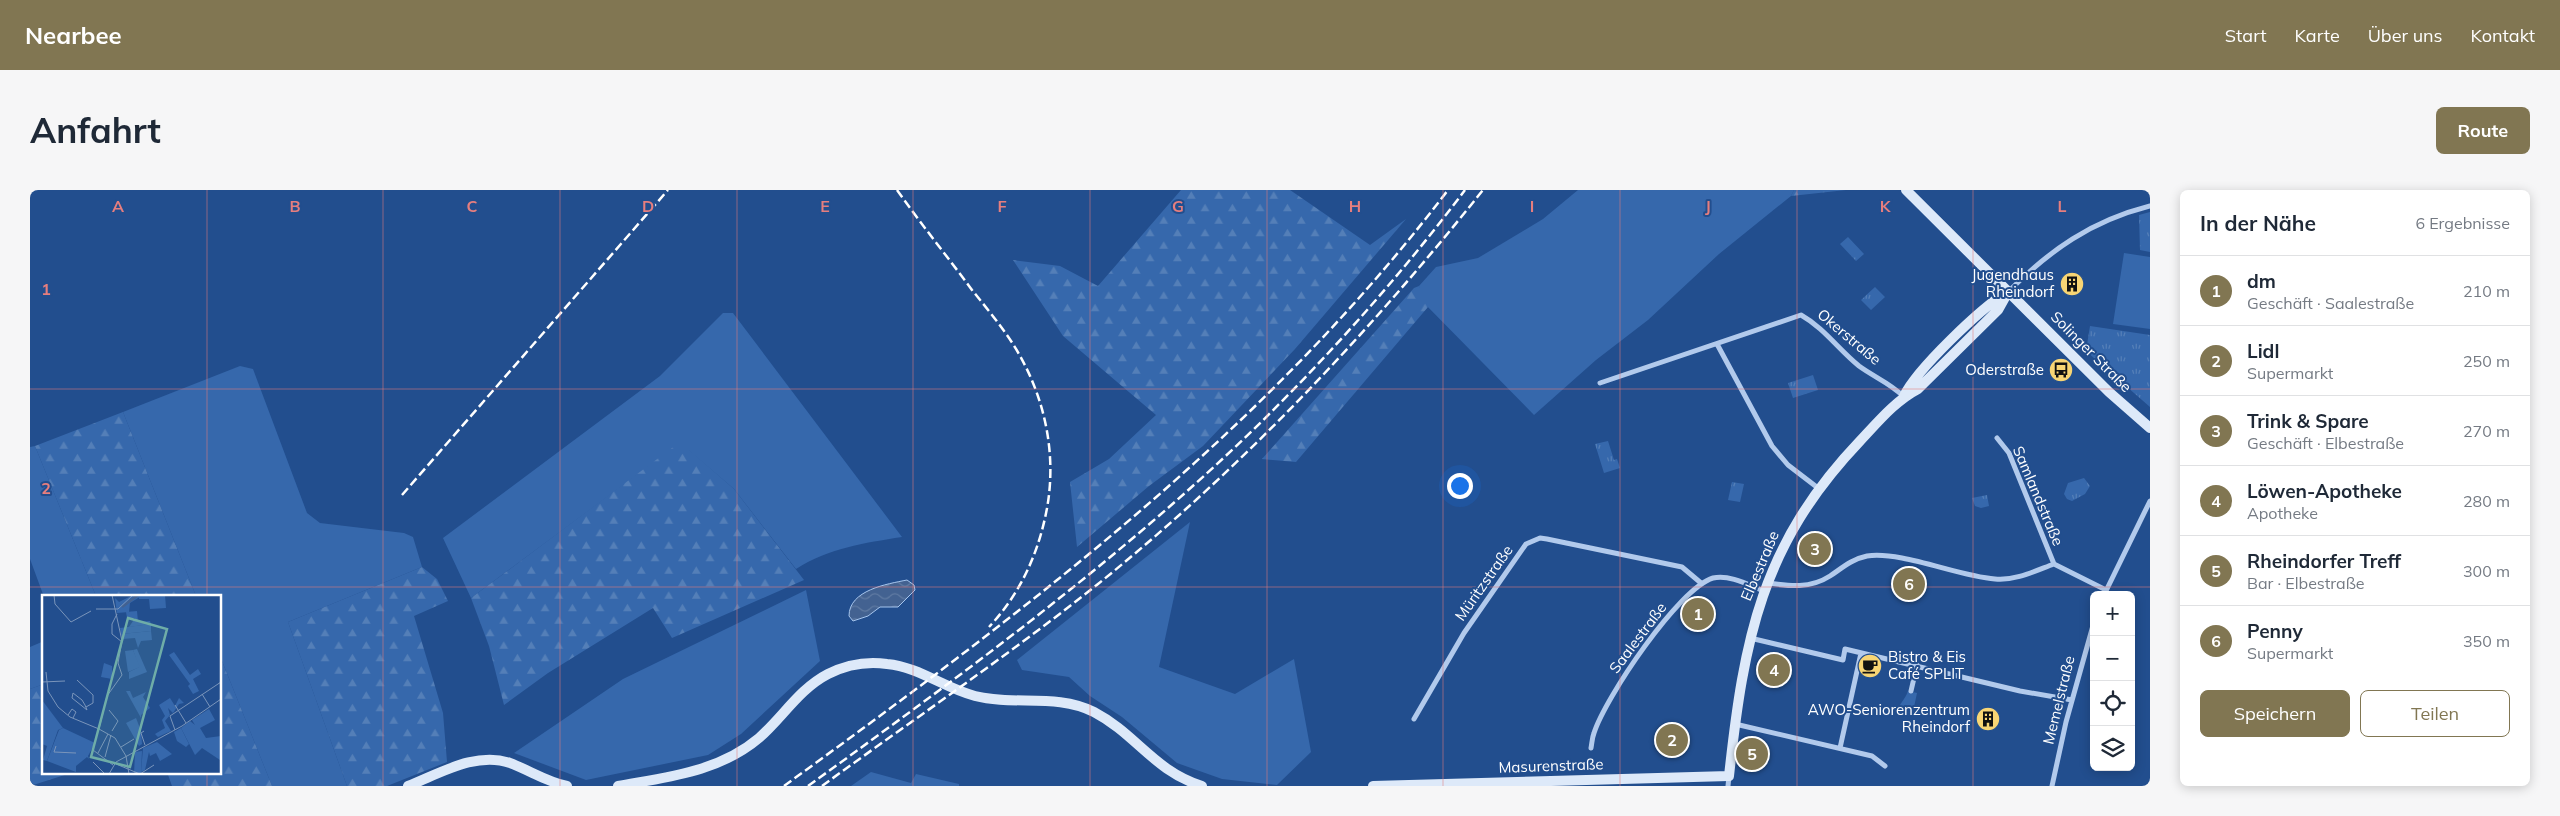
<!DOCTYPE html>
<html lang="de">
<meta charset="utf-8">
<style>
body{margin:0;font-family:Mulish,sans-serif;background:#f6f6f7;color:#1f2937}
.controls{position:absolute;right:15px;bottom:15px;display:grid;overflow:hidden;border-radius:8px;box-shadow:0 2px 12px #0003}
.controls button{width:45px;height:45px;display:grid;place-items:center;padding:0;border:0;border-bottom:1px solid #e0e1e3;background:#fff;color:#1f2937;font:25px sans-serif}
.you{position:absolute;left:1429px;top:295px;width:18px;height:18px;margin:-12px;border:4px solid #fff;border-radius:50%;background:#1a73e8;box-shadow:0 0 0 8px #1a73e833}
.badge{display:grid;place-items:center;width:32px;height:32px;border-radius:50%;background:#817652;color:#fff;font-size:16px;font-weight:700}
.pin{position:absolute;translate:-50% -50%;border:2px solid #fff;box-shadow:0 1px 5px #0006}
.list{margin:0;padding:0;list-style:none}
h2{display:flex;justify-content:space-between;align-items:center;height:65px;margin:0;padding:0 20px;font-size:21px}
h2 small{font-size:16px;font-weight:400;color:#747a83}
.list li{display:grid;grid-template-columns:32px 1fr auto;gap:15px;align-items:center;box-sizing:border-box;height:70px;padding:0 20px;border-top:1px solid #e0e1e3}
.list b{display:block;font-size:19px;white-space:nowrap}
.list p{margin:0;font-size:16px;white-space:nowrap;color:#747a83}
.list em{font-size:16px;font-style:normal;color:#747a83}
.actions{display:flex;gap:10px;padding:15px 20px}
.actions a{flex:1;padding:11px 0;border:1px solid #817652;border-radius:8px;text-align:center;font-size:18px;color:#817652}
.actions .main{background:#817652;color:#fff}
.icon{flex:none;width:28px;height:28px;fill:none;stroke:currentColor;stroke-width:2;stroke-linecap:round;stroke-linejoin:round}
.map{position:relative;flex:none;width:2120px;height:596px;overflow:hidden;border-radius:8px}
header{display:flex;align-items:center;gap:30px;box-sizing:border-box;height:70px;padding:0 25px;background:#817652;color:#fff}
header strong{font-size:24px}
nav{display:flex;gap:28px;margin-inline-start:auto;font-size:18px}
.intro{display:flex;align-items:center;justify-content:space-between;box-sizing:border-box;height:120px;padding:0 30px}
h1{margin:0;font-size:35px}
.button{padding:12px 22px;border-radius:8px;background:#817652;color:#fff;font-size:18px;font-weight:700}
main{display:flex;gap:30px;padding:0 30px}
aside{flex:1;background:#fff;border-radius:8px;box-shadow:0 2px 12px #0003}
.map>svg:first-child{display:block}
.grass{fill:#3668ac}
.forest{fill:url(#forest-firs)}
.park{fill:url(#park-tufts)}
.water{fill:url(#water-waves);stroke:#a6c5ed}
.lines{fill:none;stroke-linecap:round;stroke-linejoin:round}
.street{stroke:#b2caec;stroke-width:5}
.secondary{stroke:#dde9f9;stroke-width:10}
.rail{stroke:#fff;stroke-width:2.5;stroke-dasharray:9 4;stroke-linecap:butt}
.grid{fill:none;stroke:#e67e7e;stroke-width:1;stroke-opacity:0.55}
.labels{text-anchor:middle;stroke-width:4;stroke-linejoin:round;paint-order:stroke}
.poi-label{font-size:15px;fill:#fff;stroke:#224e8e;text-anchor:end}
.street-label{font-size:15px;fill:#fff;stroke:#224e8e}
.inset-river{fill:none;stroke:#436291;stroke-width:2.5}
.inset-road{fill:none;stroke:#7a95bb;stroke-width:1}
.view{fill:#6fada8;fill-opacity:0.15;stroke:#6fada8;stroke-width:2.5}
.inset-edge{fill:none;stroke:#fff;stroke-width:2.5}
.grid-label{font-size:16px;text-anchor:middle;font-weight:bold;fill:#e67e7e;stroke:#224e8e;stroke-width:4;stroke-linejoin:round;paint-order:stroke}
</style>
<header>
<strong>Nearbee</strong>
<nav><a>Start</a><a>Karte</a><a>Über uns</a><a>Kontakt</a></nav>
</header>
<div class="intro"><h1>Anfahrt</h1><a class="button">Route</a></div>
<main>
<div class="map">
<svg width="2120" height="596" viewBox="0 0 2120 596">
<defs>
<pattern id="forest-firs" width="22" height="20" patternUnits="userSpaceOnUse" patternTransform="scale(1.25)"><rect width="22" height="20" fill="#3668ac"/><path d="M5 1l3.5 6h-7zM16 11l3.5 6h-7z" fill="#547fb8"/></pattern>
<pattern id="park-tufts" width="24" height="20" patternUnits="userSpaceOnUse" patternTransform="scale(1.25)"><rect width="24" height="20" fill="#3668ac"/><path d="M3 7l-1-3M5 7V3M7 7l1-3M15 17l-1-3M17 17v-4M19 17l1-3" fill="none" stroke="#547fb8"/></pattern>
<pattern id="water-waves" width="16" height="10" patternUnits="userSpaceOnUse" patternTransform="scale(1.25)"><rect width="16" height="10" fill="#436291"/><path d="M0 5q4-4 8 0t8 0" fill="none" stroke="#5f7aa2"/></pattern>
</defs>
<rect width="100%" height="100%" fill="#224e8e"/>
<!-- grass -->
<path class="grass" d="M1548,0H1764L1761,6L1689,64L1618,130L1566,170L1504,225L1392,111L1389,96L1406,77L1448,68L1513,29Z
M2094,63L2120,67V139L2083,134Z
M693,123H703L872,347C834,353 799,358 766,379L704,299L650,253L441,408L413,348L630,186Z
M210,176L223,179L277,323L290,333L374,343L383,347L392,377L258,432L317,596H242L190,466V406H166L93,222Z
M5,256L66,406L14,407L0,369V257Z
M1160,332L1129,477L1205,504L1264,469L1281,562L1247,595L1192,589L1147,573L1092,527L1060,506L1039,487L992,480L987,470Z
M776,400L790,471L711,544L678,565L556,590L484,563L593,489Z
M14,451V494L0,499V457Z
M841,582L881,593L886,584L929,594V596H821Z"/>
<!-- forest -->
<path class="forest" d="M1151,0H1260L1340,55L1376,29L1265,159L1173,256L1119,296L1047,357L1040,292L1079,269L1126,225L1033,146L983,70L1030,76L1068,96Z
M1764,0H1816L1761,6Z
M1389,96L1398,117L1266,272L1232,269L1384,98Z
M93,222L166,406H66L5,256Z
M650,252L704,299L774,390L642,448L623,418L518,483L474,515L459,456L441,408Z
M392,377L407,389L418,411L384,426L413,523L417,572L357,596H317L258,432Z
M190,466L242,596H142L137,582H190Z
M14,494V582H44L0,596V499Z"/>
<!-- park -->
<path class="park" d="M2120,22V62L2110,60L2109,25Z
M1818,47L1834,64L1826,71L1810,54Z
M1845,97L1855,107L1841,120L1831,110Z
M2060,136L2120,145V217L2056,161Z
M1783,185L1788,200L1763,208L1758,193Z
M1578,251L1584,270L1587,269L1590,278L1574,283L1565,254Z
M2054,288L2060,296L2055,304L2042,311L2037,309L2034,304L2038,293Z
M1702,292L1714,294L1710,312L1698,310Z
M1957,305L1959,316L1951,318L1945,316L1942,308Z
M1878,501L1887,503L1882,526L1866,523C1869,514 1875,510 1878,501Z"/>
<!-- water -->
<path class="water" d="M877,390L884,395L885,400L868,417H850L838,426L823,431L819,426C819,400 857,394 877,390Z"/>
<g class="lines">
<!-- street -->
<path class="street" d="M1978,102C2020,60 2061,31 2120,16
M1687,154L1742,256L1758,275L1788,298
M1570,193L1771,125C1794,138 1809,160 1829,176C1844,187 1860,193 1873,206
M1967,248L1979,263L2024,374
M1737,393C1759,396 1780,399 1800,386C1812,378 1822,369 1837,366C1872,361 1927,386 1965,389C1985,391 2005,381 2024,374L2076,400
M2074,405L2120,311
M1720,448L1813,470L1815,459L1990,501L2042,510
M1881,501L1887,475
M1384,529L1434,443L1496,354L1510,348L1517,349L1652,377L1671,393
M1705,534L1842,566L1855,576
M1561,558C1562,553 1562,548 1564,543C1575,508 1649,398 1683,388C1699,384 1719,395 1734,401
M1810,558L1831,463
M1698,596L1699,586
M2022,596L2036,532L2064,432"/>
<!-- secondary -->
<path class="secondary" d="M1876,0L2079,202L2120,238
M1874,206C1887,179 1950,119 1977,102
M378,596C409,584 446,561 480,573C499,580 517,592 537,596
M588,596C637,587 689,582 729,548C753,527 769,499 798,484C816,475 836,471 857,474C889,477 914,498 945,506C984,516 1027,503 1064,522C1106,544 1124,581 1172,596
M1343,596L1699,586C1714,449 1731,355 1830,251C1848,232 1865,211 1888,199L1968,120L1978,102"/>
<!-- rail -->
<path class="rail" d="M867,0C891,34 917,66 942,100C955,116 969,133 981,151C1015,203 1029,267 1015,328C1006,369 988,406 959,437
M372,305L638,0
M754,596C998,419 1234,242 1418,0
M778,596C932,485 1085,373 1222,241C1299,166 1371,85 1435,0
M792,596C884,529 979,465 1068,394C1212,278 1338,144 1453,0"/>
</g>
<!-- grid -->
<path class="grid" d="M177,0V406M353,0V596M530,0V596M707,0V596M883,0V596M1060,0V596M1237,0V596M1413,0V596M1590,0V596M1767,0V596M1943,0V596M0,199H2120M0,397H2120M177,582V596"/>
<!-- icons -->
<defs>
<g id="building-disc" transform="scale(1.25)"><circle r="9.5" fill="#f8d574" stroke="#224e8e"/><path d="M-4-6H4V6H1V3H-1V6H-4ZM-2.5-4.3h1.7v1.8h-1.7ZM.8-4.3h1.7v1.8H.8ZM-2.5-1h1.7V.8h-1.7ZM.8-1h1.7V.8H.8Z" fill="#111"/></g>
<g id="bus-disc" transform="scale(1.25)"><circle r="9.5" fill="#f8d574" stroke="#224e8e"/><path d="M-5-6H5V4H4V6H2V4H-2V6H-4V4H-5ZM-3.5-4V0h7V-4ZM-3.5 1.2v1.5H-2V1.2ZM2 1.2v1.5H3.5V1.2Z" fill="#111"/></g>
<g id="cafe-disc" transform="scale(1.25)"><circle r="9.5" fill="#f8d574" stroke="#224e8e"/><path d="M-5.5-4.5H6V0H3Q3 3.5 0 3.5H-2.5Q-5.5 3.5-5.5 0ZM3-3.2v2h1.7v-2ZM-6 4.5H4V6H-6Z" fill="#111"/></g>
</defs>
<g fill-rule="evenodd">
<use href="#building-disc" x="2042" y="94"/>
<use href="#bus-disc" x="2031" y="180"/>
<use href="#cafe-disc" x="1840" y="476"/>
<use href="#building-disc" x="1958" y="529"/>
</g>
<g class="labels">
<!-- poi labels -->
<g class="poi-label">
<text x="2024" y="90">Jugendhaus<tspan x="2024" dy="17">Rheindorf</tspan></text>
<text x="2014" y="185">Oderstraße</text>
<text x="1858" y="472" text-anchor="start">Bistro &amp; Eis<tspan x="1858" dy="17">Café SPLIT</tspan></text>
<text x="1940" y="525">AWO-Seniorenzentrum<tspan x="1940" dy="17">Rheindorf</tspan></text>
</g>
<!-- street labels -->
<g class="street-label">
<text transform="translate(1819 147) rotate(40)" y="5">Okerstraße</text>
<text transform="translate(2061 162) rotate(45)" y="5">Solinger Straße</text>
<text transform="translate(2008 306) rotate(67)" y="5">Samlandstraße</text>
<text transform="translate(1730 376) rotate(-67)" y="5">Elbestraße</text>
<text transform="translate(1454 393) rotate(-55)" y="5">Müritzstraße</text>
<text transform="translate(1608 448) rotate(-53)" y="5">Saalestraße</text>
<text transform="translate(2029 510) rotate(-76)" y="5">Memelstraße</text>
<text transform="translate(1521 576) rotate(-2)" y="5">Masurenstraße</text>
</g>
</g>
<!-- overview -->
<g transform="translate(12 405)">
<rect width="179" height="179" fill="#224e8e"/>
<path d="M123,0L124,13L108,14L107,4H97V1L101,0ZM95,16L96,27L108,26L109,29L87,32L93,23H85L84,17ZM109,36L110,45L99,46L96,53L93,43L80,44L79,39ZM95,54L105,77L87,84V77L97,72L91,55ZM132,57L148,80L156,74L159,79L151,84L157,96L151,99L146,91L148,89L127,60ZM62,68L70,71V84L59,82ZM94,123L99,136L100,149L97,151L84,128ZM139,133L147,149L144,152L135,146L132,137ZM115,147L130,159L118,166L114,158L108,161L107,157L103,175L99,177L101,153Z" fill="#3668ac"/>
<path d="M91,0H101L88,8L87,17L75,18L73,3L77,7ZM109,29V36L79,39L78,33ZM91,55L98,72L86,77L83,56ZM84,96H88L91,103L104,97L101,102L108,113L99,120V123ZM128,103L133,111L137,103L142,108L137,109L131,118L126,113L128,120L123,126L129,136L116,142L113,139L123,133L120,125L123,121L117,110ZM0,105L21,133L16,135L5,166L1,165L5,151L0,149ZM167,114L173,125L158,133L164,143L179,141L178,165L160,153L153,160L139,133L148,126L153,130L150,125Z" fill="#3668ac"/>
<path d="M21,133L53,148L46,161L47,164L45,162L34,171V177L5,166L17,135Z" fill="#3668ac"/>
<path d="M100,156L99,179H92L93,157Z" fill="#3668ac"/>
<path class="inset-river" d="M80,12L96,0"/>
<path class="inset-road" d="M12,0L13,9L29,27L49,16M70,0L80,46L76,68L80,80L65,101L57,134L73,143L84,161M54,14H76L91,0M75,19L70,29V39L80,47M4,77L6,96L16,112L28,122L57,134M35,85L51,100V108L44,112M0,87L23,86M31,98L40,105L43,110L45,115L30,103ZM160,99L168,112M133,110L144,128M67,115L76,126L70,136M26,120L30,114L34,117L31,123M133,135L128,121L179,87M102,136L99,138L103,150M14,151L12,157L34,158M79,152L92,144M51,155L71,170M56,158L66,139M84,161L87,179M63,162L69,140M51,167L63,179M74,169L98,179L112,170M67,179L74,167L140,131L179,104"/>
<path class="view" d="M86,23L125,34L88,172L49,162Z"/>
<rect width="179" height="179" class="inset-edge"/>
</g>
<g class="grid-label">
<text x="88" y="22">A</text>
<text x="265" y="22">B</text>
<text x="442" y="22">C</text>
<text x="618" y="22">D</text>
<text x="795" y="22">E</text>
<text x="972" y="22">F</text>
<text x="1148" y="22">G</text>
<text x="1325" y="22">H</text>
<text x="1502" y="22">I</text>
<text x="1678" y="22">J</text>
<text x="1855" y="22">K</text>
<text x="2032" y="22">L</text>
<text x="16" y="105">1</text>
<text x="16" y="304">2</text>
</g>
</svg>
<div class="controls">
<button>+</button>
<button>−</button>
<button><svg class="icon" aria-label="locate" viewBox="0 0 24 24"><circle cx="12" cy="12" r="6"/><path d="M12 2v4M12 18v4M2 12h4M18 12h4"/></svg></button>
<button><svg class="icon" aria-label="layers" viewBox="0 0 24 24"><path d="M12 4l9 5-9 5-9-5zM3 14l9 5 9-5"/></svg></button>
</div>
<div class="you"></div>
<div class="pin badge" style="left:1668px;top:424px">1</div>
<div class="pin badge" style="left:1642px;top:550px">2</div>
<div class="pin badge" style="left:1785px;top:359px">3</div>
<div class="pin badge" style="left:1744px;top:480px">4</div>
<div class="pin badge" style="left:1722px;top:564px">5</div>
<div class="pin badge" style="left:1879px;top:394px">6</div>
</div>
<aside>
<h2>In der Nähe<small>6 Ergebnisse</small></h2>
<ul class="list">
<li><span class="badge">1</span><div><b>dm</b><p>Geschäft · Saalestraße</p></div><em>210 m</em></li>
<li><span class="badge">2</span><div><b>Lidl</b><p>Supermarkt</p></div><em>250 m</em></li>
<li><span class="badge">3</span><div><b>Trink &amp; Spare</b><p>Geschäft · Elbestraße</p></div><em>270 m</em></li>
<li><span class="badge">4</span><div><b>Löwen-Apotheke</b><p>Apotheke</p></div><em>280 m</em></li>
<li><span class="badge">5</span><div><b>Rheindorfer Treff</b><p>Bar · Elbestraße</p></div><em>300 m</em></li>
<li><span class="badge">6</span><div><b>Penny</b><p>Supermarkt</p></div><em>350 m</em></li>
</ul>
<div class="actions"><a class="main">Speichern</a><a>Teilen</a></div>
</aside>
</main>
